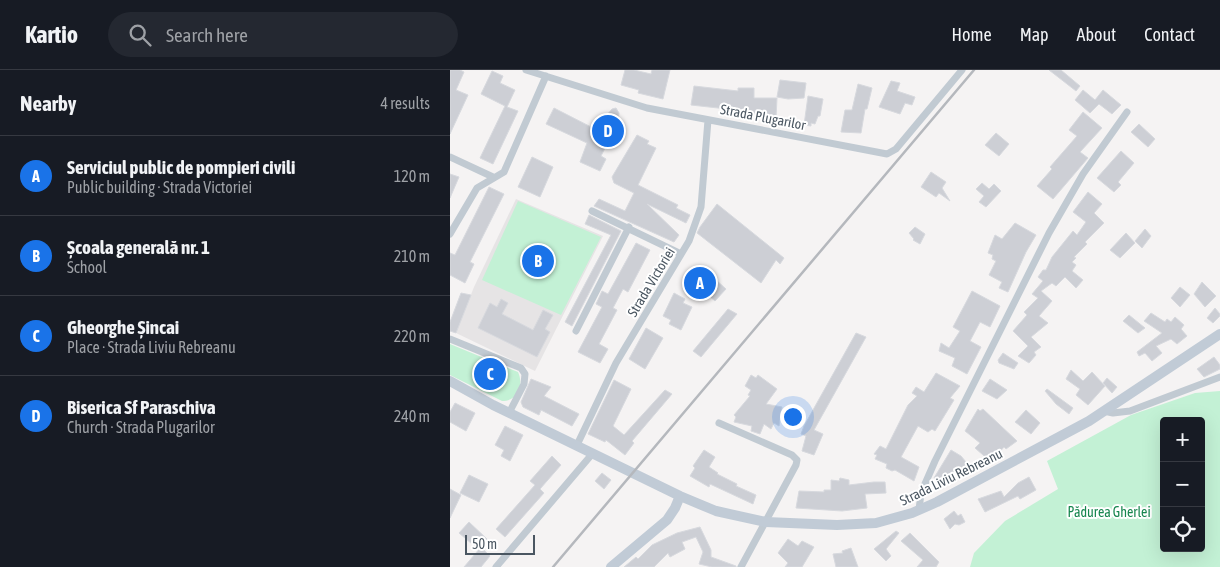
<!DOCTYPE html>
<meta charset="utf-8">
<style>
body{margin:0;font-family:"Asap Condensed",sans-serif;background:#242831;color:#f1f3f6}
.controls{position:absolute;right:15px;bottom:15px;display:grid;overflow:hidden;border-radius:5px;box-shadow:0 5px 20px #0002}
.controls button{width:45px;height:45px;display:grid;place-items:center;padding:0;border:0;border-bottom:1px solid #363941;background:#171b24;color:#f1f3f6;font:25px sans-serif}
.scale{position:absolute;left:15px;bottom:12px;width:70px;box-sizing:border-box;padding-left:5px;border:2px solid #4a5661;border-top:0;font-size:14px;line-height:18px;white-space:nowrap;color:#4a5661;-webkit-text-stroke:4px #fff;paint-order:stroke}
.you{position:absolute;left:342px;top:346px;width:18px;height:18px;margin:-12px;border:4px solid #fff;border-radius:50%;background:#1a73e8;box-shadow:0 0 0 8px #1a73e833}
.badge{display:grid;place-items:center;width:32px;height:32px;border-radius:50%;background:#1a73e8;color:#fff;font-size:16px;font-weight:700}
.pin{position:absolute;translate:-50% -50%;border:2px solid #fff;box-shadow:0 1px 5px #0006}
.list{margin:0;padding:0;list-style:none}
h2{display:flex;justify-content:space-between;align-items:center;height:65px;margin:0;padding:0 20px;font-size:21px}
h2 small{font-size:16px;font-weight:400;color:#9ea1a6}
.list li{display:grid;grid-template-columns:32px 1fr auto;gap:15px;align-items:center;box-sizing:border-box;height:80px;padding:0 20px;border-top:1px solid #363941}
.list b{display:block;font-size:19px;white-space:nowrap}
.list p{margin:0;font-size:16px;white-space:nowrap;color:#9ea1a6}
.list em{font-size:16px;font-style:normal;color:#9ea1a6}
.icon{flex:none;width:28px;height:28px;fill:none;stroke:currentColor;stroke-width:2;stroke-linecap:round;stroke-linejoin:round}
.map{position:relative;flex:none;width:770px;height:497px;overflow:hidden}
header{display:flex;align-items:center;gap:30px;box-sizing:border-box;height:70px;padding:0 25px;background:#171b24;border-bottom:1px solid #363941}
header strong{font-size:24px}
nav{display:flex;gap:28px;margin-inline-start:auto;font-size:18px}
.search{width:350px;height:45px;background:#242831;display:flex;align-items:center;gap:12px;box-sizing:border-box;padding:0 18px;border-radius:28px;color:#9ea1a6;font-size:19px}
main{display:flex}
aside{flex:1;background:#171b24}
.map>svg:first-child{display:block}
.education{fill:#e6e4e5}
.green{fill:#c3f1d5;fill-rule:evenodd}
.building{fill:#cdcfd5;stroke:#d7d9de}
.lines{fill:none;stroke-linecap:round;stroke-linejoin:round}
.street{stroke:#c1cad2;stroke-width:7}
.secondary{stroke:#c1cbd6;stroke-width:10}
.rail{stroke:#b5b8bd;stroke-width:2.5}
.labels{text-anchor:middle;stroke-width:4;stroke-linejoin:round;paint-order:stroke}
.street-label{font-size:14px;fill:#4a5661;stroke:#fff}
.park-label{font-size:14px;fill:#17864f;stroke:#fff}
</style>
<header>
<strong>Kartio</strong>
<div class="search"><svg class="icon" aria-label="search" viewBox="0 0 24 24"><circle cx="10" cy="10" r="6"/><path d="M15 15l6 6"/></svg>Search here</div>
<nav><a>Home</a><a>Map</a><a>About</a><a>Contact</a></nav>
</header>
<main>
<aside>
<h2>Nearby<small>4 results</small></h2>
<ul class="list">
<li><span class="badge">A</span><div><b>Serviciul public de pompieri civili</b><p>Public building · Strada Victoriei</p></div><em>120 m</em></li>
<li><span class="badge">B</span><div><b>Școala generală nr. 1</b><p>School</p></div><em>210 m</em></li>
<li><span class="badge">C</span><div><b>Gheorghe Șincai</b><p>Place · Strada Liviu Rebreanu</p></div><em>220 m</em></li>
<li><span class="badge">D</span><div><b>Biserica Sf Paraschiva</b><p>Church · Strada Plugarilor</p></div><em>240 m</em></li>
</ul>
</aside>
<div class="map">
<svg width="770" height="497" viewBox="0 0 770 497">
<rect width="100%" height="100%" fill="#f5f3f3"/>
<!-- education -->
<path class="education" d="M66,129L153,166L85,301L6,263L24,217Z"/>
<!-- green -->
<path class="green" d="M68,131L151,167L111,245L32,210Z
M0,274L68,302C74,315 68,331 52,331L0,305Z
M770,321V497H520L524,483L555,451L608,419L597,391L681,345L745,323ZM714,351H751V478H714Z"/>
<!-- building -->
<path class="building" d="M0,0H10L14,2L6,20L18,25L0,64Z
M175,0H184L201,4L202,0H220L213,29L188,23L189,20L171,15Z
M599,0H611L630,16L626,21Z
M42,1L53,6L50,13L65,20L57,37L68,41L43,94L30,88L55,36L31,24Z
M330,10L356,13L354,28L338,29L327,27Z
M441,11L450,13L447,21L465,27L462,35L455,33L450,44L429,37Z
M408,14L422,18L417,39H415L411,63L391,62L395,40H402Z
M244,16L288,21V18H304V28H327L326,48L314,47L305,45V44L286,42V40L241,35Z
M633,20L645,30L653,20L671,35L662,44L649,34L640,43L625,30Z
M358,26L373,29L370,46H368L365,54L361,53V56L354,55Z
M104,38L145,59L151,47L156,46L162,39L166,38L169,43L168,52L170,57L167,63L162,64L151,86L156,89L150,101L130,92L137,73L96,54Z
M633,42L652,58L630,82L638,88L603,129L587,116L602,99L600,97L627,66L619,60Z
M689,54L705,69L698,77L681,62Z
M546,63L559,74L549,86L535,75Z
M187,65L199,71L197,74L206,78L188,115L228,135L226,138L240,145L236,153L197,134L229,165L224,172L144,136L149,129L175,141L184,123L164,113L162,107Z
M671,81L684,93L668,112L671,115L664,122L647,108Z
M82,87L103,97L90,127L68,117Z
M481,102L496,112L492,118L500,131L489,123L486,127L471,117Z
M0,104L9,107L0,128Z
M532,113L539,119L544,114L551,121L536,137L529,132L534,126L526,119Z
M39,117L54,124L20,192L24,194L15,213L0,205V183L5,185Z
M638,122L652,134L644,143L654,153L635,172L637,174L624,187L626,188L622,192L626,195L622,201L633,210L626,218L615,207L606,216L602,213L591,221L602,231L589,246L598,253L581,267L591,277L584,282L586,285L579,293L568,286L578,276L563,261L577,245L574,242L588,228L582,224L593,211L588,207L593,200H596L602,187L623,161L627,165L636,152L623,142Z
M267,134L334,188L330,194L326,190L311,213L247,163L250,157Z
M139,145L171,161L122,256L115,252L161,165L135,154Z
M565,153L586,165L576,182L558,222L549,218L552,212L539,205L546,191L542,189L543,185L538,183L545,165L552,169Z
M465,157L475,164L470,174L463,170L464,169L459,163Z
M695,159L701,166L692,178L685,171Z
M676,163L685,173L670,188L660,180Z
M186,173L200,180L178,222L173,219L163,238L167,240L149,274L158,279L150,293L128,282L152,237L146,234L152,221L158,224Z
M255,200L276,219L265,231L244,213Z
M752,212L766,226L755,237L744,224Z
M730,217L740,225L730,237L721,228Z
M522,221L550,236L540,257L530,252L520,271L531,277L517,304L502,296L505,288L489,281L491,273L499,278L510,261L503,257Z
M11,223L21,225L6,263L0,261V252Z
M224,223L235,229L233,233L242,237L231,260L219,254L221,250L213,246Z
M51,229L58,233L52,244L83,260L93,240L103,245L95,259L100,262L87,287L28,258L40,233L47,237Z
M765,238L770,244V246L763,253L757,248Z
M278,239L287,244L251,287L243,281Z
M701,243L715,252L717,249L721,252L725,247L734,255L731,259L737,266L727,274L721,269L706,276L712,283L702,291L695,283L689,286L687,282L712,263L694,251Z
M679,245L695,258L688,263L673,251Z
M196,258L213,268L195,299L179,289Z
M406,263L416,267L364,360L373,364L364,385L352,381L356,366L351,364L354,356Z
M553,283L568,293L564,299L549,293L548,290Z
M764,287L770,295V299L754,307L747,299Z
M621,300L633,311L642,302L655,316L638,335L626,325L630,319L616,309Z
M486,303L510,316L500,328L504,330L485,361L482,359L478,362L468,356L451,387L469,397L464,411L445,400L442,401L436,398L437,394L425,389L427,385L424,384L430,376L436,379L458,335L467,326L462,323L466,317L474,322Z
M301,305L306,308L308,305L327,319L316,334L332,337L329,356L324,353L321,359L314,354L310,364L301,361L302,356L284,352L286,347L284,345L300,326L298,325L301,320L295,316Z
M657,308L667,317L662,323L653,313Z
M81,309L101,317L94,326L129,344L122,356L91,340L89,345L73,337L71,332Z
M540,309L557,320L547,329L532,321Z
M164,310L181,319L163,356L174,365L215,320L222,324L182,371L184,373L175,385L156,370L155,372L138,364Z
M597,319L623,338L619,344L606,334L595,321Z
M5,333L25,343L16,361L0,352V342Z
M528,339L530,341L533,339L567,371L556,379L554,377L541,392L525,378L530,373L515,361Z
M576,340L590,353L581,364L565,352Z
M55,356L73,365L60,391L51,386L54,380L45,375Z
M254,380L265,387L259,397L268,403L267,404L287,414L286,416L306,425L303,434L260,414L259,417L240,406L245,398L243,396Z
M501,380L511,386L521,398L511,404L506,399L498,413L484,408Z
M102,386L111,395L90,419L94,423L55,467L46,459L85,415L80,411Z
M152,403L161,410L154,419L145,411Z
M19,405L38,414L29,432L10,423Z
M579,407L586,420L570,429L568,426L535,442L528,429L551,421L554,427L568,413Z
M390,408L399,410V415L424,412H435L436,423L415,424L417,438L392,441L346,438L349,421L374,422V420H381V410L389,411Z
M0,419L11,425L0,448Z
M504,441L508,446L511,444L515,452L509,455L505,454L500,459L494,449Z
M19,452L37,469L28,479L9,463Z
M250,457L261,480V487L286,496V497H262L249,494L253,482L246,467L232,472L235,479L220,487L218,483L204,497H174L186,487L188,489L202,475L227,463Z
M446,461L449,463L436,479L441,486L436,491L424,479Z
M460,463L489,492L486,497H467L473,490L451,471Z
M338,469L348,476L352,471L364,477L352,497H335L338,493L328,483Z
M31,477L40,486L31,497H14Z
M401,478L408,497H386L383,484L393,483L392,481Z"/>
<g class="lines">
<!-- street -->
<path class="street" d="M76,0L197,38L437,84L446,79L512,0
M0,87L43,107
M142,141L231,184
M0,164L27,118L54,102L96,6
M126,261L179,157
M0,269L71,298L75,304L74,314L59,343
M654,341L663,343L680,341L770,307
M269,353L342,385L347,390L346,395L291,497
M127,375L166,293L239,171L251,137L258,50
M469,440L471,423L485,391L599,163L633,104L677,42
M46,497L143,383"/>
<!-- secondary -->
<path class="secondary" d="M0,311L43,335L230,426L266,441L316,452L387,455L426,453L462,443L487,432L639,351L770,264
M161,497L217,450L225,438L230,426"/>
<!-- rail -->
<path class="rail" d="M103,497L524,0"/>
</g>
<g class="labels">
<!-- street labels -->
<g class="street-label">
<text transform="translate(313 47) rotate(11)" y="5">Strada Plugarilor</text>
<text transform="translate(201 212) rotate(-59)" y="5">Strada Victoriei</text>
<text transform="translate(501 407) rotate(-26)" y="5">Strada Liviu Rebreanu</text>
</g>
<!-- park labels -->
<g class="park-label">
<text x="659" y="447">Pădurea Gherlei</text>
</g>
</g>
</svg>
<div class="controls">
<button>+</button>
<button>−</button>
<button><svg class="icon" aria-label="locate" viewBox="0 0 24 24"><circle cx="12" cy="12" r="6"/><path d="M12 2v4M12 18v4M2 12h4M18 12h4"/></svg></button>
</div>
<div class="scale">50 m</div>
<div class="you"></div>
<div class="pin badge" style="left:250px;top:213px">A</div>
<div class="pin badge" style="left:88px;top:191px">B</div>
<div class="pin badge" style="left:40px;top:304px">C</div>
<div class="pin badge" style="left:158px;top:61px">D</div>
</div>
</main>
